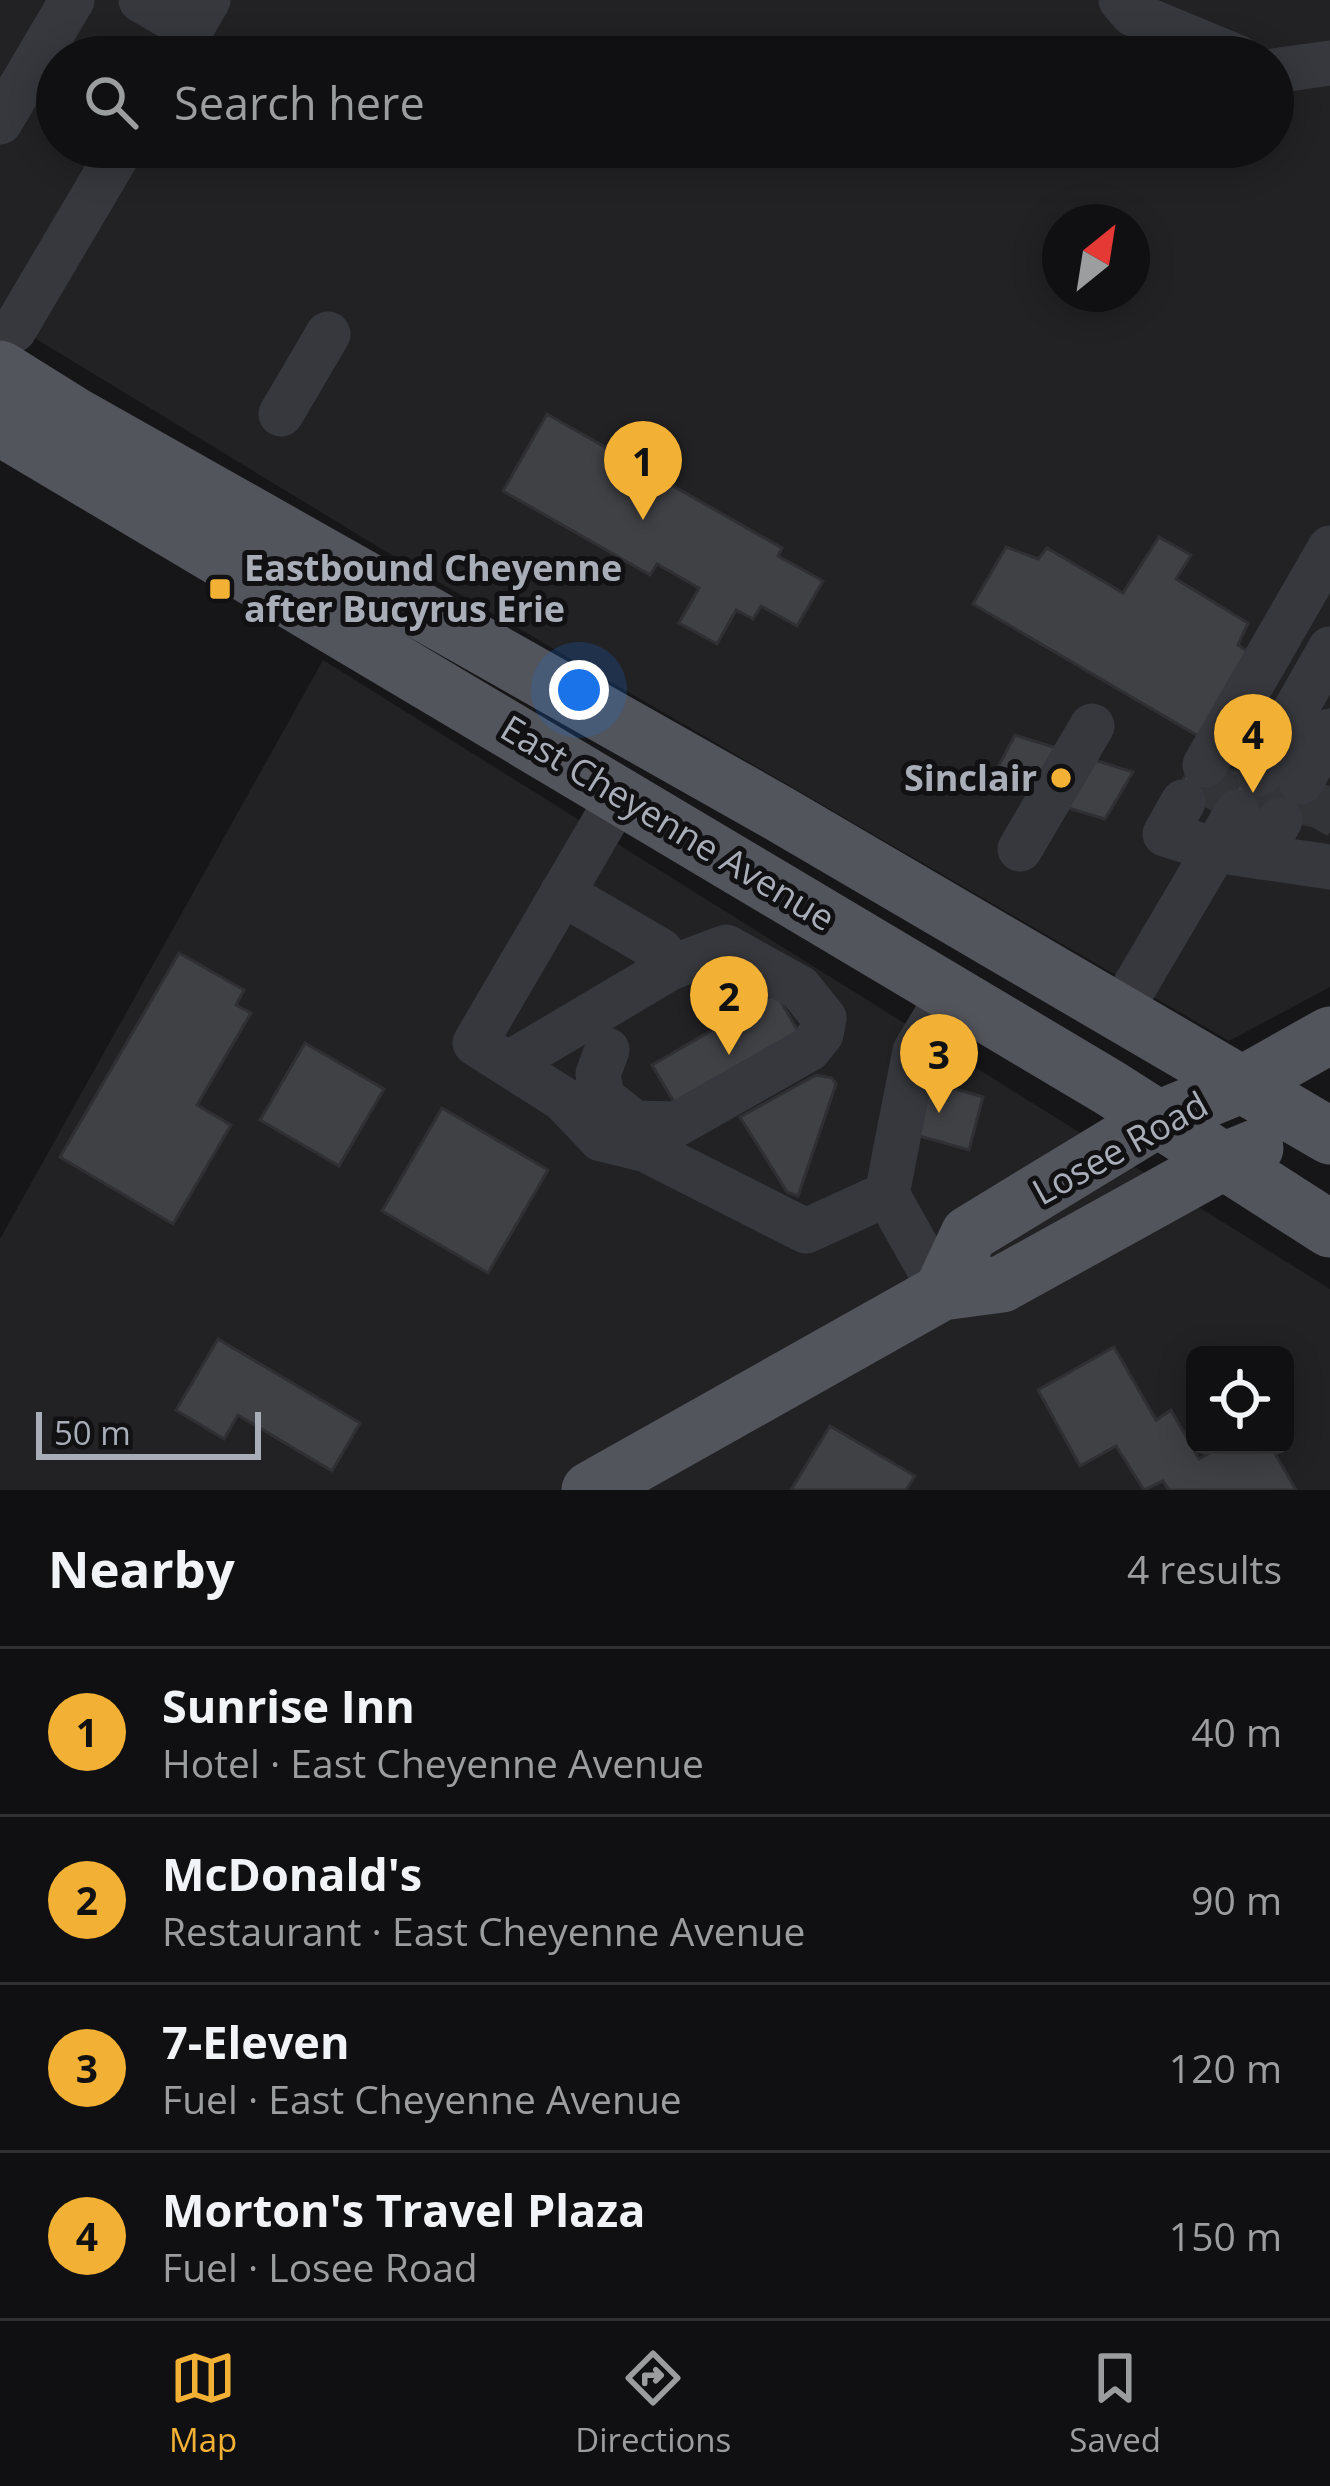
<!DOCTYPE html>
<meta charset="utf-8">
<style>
body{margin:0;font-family:"Open Sans",sans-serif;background:#1e1e20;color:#f1f3f6}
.controls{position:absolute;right:36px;bottom:36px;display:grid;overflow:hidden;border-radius:18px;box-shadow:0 6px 30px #0003}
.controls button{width:108px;height:108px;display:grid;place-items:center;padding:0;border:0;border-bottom:3px solid #303032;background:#101012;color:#f1f3f6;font:60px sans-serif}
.compass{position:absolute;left:1042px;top:204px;width:108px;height:108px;border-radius:50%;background:#101012;box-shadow:0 6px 30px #0003;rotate:30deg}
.scale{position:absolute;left:36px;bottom:30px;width:225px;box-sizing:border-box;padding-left:12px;border:6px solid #a8adb8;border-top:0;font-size:33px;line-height:42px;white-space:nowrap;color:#a8adb8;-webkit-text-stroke:9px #111113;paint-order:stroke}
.you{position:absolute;left:579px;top:690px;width:42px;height:42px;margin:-30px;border:9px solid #fff;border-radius:50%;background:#1a73e8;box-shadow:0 0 0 18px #1a73e833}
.badge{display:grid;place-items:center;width:78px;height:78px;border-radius:50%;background:#f2b134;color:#111;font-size:39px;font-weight:700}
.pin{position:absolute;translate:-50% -99px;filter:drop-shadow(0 3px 6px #0008)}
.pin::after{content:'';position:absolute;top:63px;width:42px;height:36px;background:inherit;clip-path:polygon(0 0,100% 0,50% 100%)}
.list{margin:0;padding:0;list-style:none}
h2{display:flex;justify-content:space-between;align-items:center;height:156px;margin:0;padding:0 48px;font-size:51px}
h2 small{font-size:39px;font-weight:400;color:#9c9d9f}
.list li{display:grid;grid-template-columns:78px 1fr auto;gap:36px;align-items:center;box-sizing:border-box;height:168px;padding:0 48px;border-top:3px solid #303032}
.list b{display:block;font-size:45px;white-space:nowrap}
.list p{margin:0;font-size:39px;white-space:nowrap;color:#9c9d9f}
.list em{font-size:39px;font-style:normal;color:#9c9d9f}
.icon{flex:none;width:66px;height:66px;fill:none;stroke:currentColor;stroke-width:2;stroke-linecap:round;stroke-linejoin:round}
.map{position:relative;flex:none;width:1330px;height:1490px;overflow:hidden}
.search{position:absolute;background:#101012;box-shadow:0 6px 30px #0003;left:36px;right:36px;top:36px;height:132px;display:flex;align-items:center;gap:30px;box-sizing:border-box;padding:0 42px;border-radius:66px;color:#9c9d9f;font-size:45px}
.sheet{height:828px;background:#101012}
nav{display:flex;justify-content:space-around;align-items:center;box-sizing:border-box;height:168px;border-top:3px solid #303032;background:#101012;font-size:33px;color:#9c9d9f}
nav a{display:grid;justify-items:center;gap:6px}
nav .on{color:#f2b134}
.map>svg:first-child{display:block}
.built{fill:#222225;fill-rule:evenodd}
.building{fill:#404145;stroke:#303034;stroke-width:3}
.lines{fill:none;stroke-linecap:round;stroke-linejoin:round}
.minor-tunnel{stroke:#333438;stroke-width:45;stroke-dasharray:45 22;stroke-linecap:butt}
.minor{stroke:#37383d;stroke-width:45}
.major{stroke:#53555c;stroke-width:57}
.poi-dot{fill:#f2b134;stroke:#111113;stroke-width:4.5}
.labels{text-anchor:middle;stroke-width:10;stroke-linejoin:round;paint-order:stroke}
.poi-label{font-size:36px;font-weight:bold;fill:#a8adb8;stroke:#111113;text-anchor:start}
.street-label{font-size:36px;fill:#a8adb8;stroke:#111113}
</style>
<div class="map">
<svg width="1330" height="1490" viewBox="0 0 1330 1490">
<rect width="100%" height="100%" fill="#161618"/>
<!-- built -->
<path class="built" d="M0,0H1330V987L1229,1041L380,548L0,317ZM57,57H1273V147H57ZM1060,222H1132V294H1060Z
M323,660L1330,1289V1490H0V1239ZM1195,1355H1285V1445H1195Z"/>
<!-- building -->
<path class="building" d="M547,414L782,548L778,556L823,581L797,626L761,606L753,619L736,610L717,644L679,623L699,588L657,564L650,575L503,491Z
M1159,537L1191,555L1176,579L1248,623L1238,645L1256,657L1205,740L973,604L1006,547L1038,559L1047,548L1123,593Z
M1015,735L1133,772L1105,819L989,784Z
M1192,763L1330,787V829L1172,800Z
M179,953L244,990L236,1005L251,1013L197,1105L231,1125L173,1224L60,1157Z
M776,993L806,1045L674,1102L652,1065Z
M305,1043L384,1089L339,1166L260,1120Z
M816,1075L832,1078L836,1084L798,1196L787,1192L740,1117Z
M909,1075L983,1097L969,1150L894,1129Z
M442,1108L548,1170L488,1273L382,1211Z
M218,1339L360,1423L332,1471L238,1415L224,1439L176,1410Z
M1114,1347L1156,1420L1171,1410L1199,1459L1223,1445H1270L1296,1490H1169L1163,1481L1144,1490L1116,1446L1080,1466L1038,1390Z
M830,1426L915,1476L906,1490H791Z"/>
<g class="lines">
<!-- minor-tunnel -->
<path class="minor-tunnel" d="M1203,806L1224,768
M1257,816L1277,778
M1308,825L1329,787"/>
<!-- minor -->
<path class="minor" d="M141,0L191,29
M1121,0L1133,14L1237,57
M175,57L208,0
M1273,71L1330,63
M0,122L72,0
M14,330L122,147
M281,414L328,334
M1205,765L1330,548
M1259,774L1330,649
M1301,782L1330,731
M621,793L475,1043L563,1099L601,1139L646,1150L806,1231L887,1194
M1237,812L1215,850L1330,867
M1020,849L1092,726
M1260,857L1280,820
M562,893L661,951L670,968
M1119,1013L1215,850L1165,834L1183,802
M508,1064L670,968L726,947L800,988L824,1018L821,1034L809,1049L677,1124L634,1123L602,1097L598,1074L607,1050
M942,1292L887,1194L915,1051L950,993"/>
<!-- major -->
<path class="major" d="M0,369L72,414L778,813L1330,1136
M0,427L1110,1088L1330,1229
M942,1292L969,1234L1158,1119L1241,1085L1330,1035
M590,1490L942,1292L1002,1284L1226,1160L1255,1148"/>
</g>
<!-- markers -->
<g class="poi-dot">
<rect x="208" y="577" width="24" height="24" rx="6"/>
<circle cx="1061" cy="778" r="12"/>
</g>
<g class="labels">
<!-- poi labels -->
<g class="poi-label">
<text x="244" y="581">Eastbound Cheyenne<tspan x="244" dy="41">after Bucyrus Erie</tspan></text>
<text x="1037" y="791" text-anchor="end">Sinclair</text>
</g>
<!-- street labels -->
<g class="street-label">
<text transform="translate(668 823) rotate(31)" y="13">East Cheyenne Avenue</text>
<text transform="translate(1120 1148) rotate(-29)" y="13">Losee Road</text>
</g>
</g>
</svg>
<div class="controls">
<button><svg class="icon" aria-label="locate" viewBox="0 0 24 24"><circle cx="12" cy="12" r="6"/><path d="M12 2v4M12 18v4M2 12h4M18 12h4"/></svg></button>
</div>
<svg class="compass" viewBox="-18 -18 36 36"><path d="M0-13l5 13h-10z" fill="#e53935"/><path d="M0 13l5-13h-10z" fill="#9c9d9f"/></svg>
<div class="scale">50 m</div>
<div class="you"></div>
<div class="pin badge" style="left:643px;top:520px">1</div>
<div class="pin badge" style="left:729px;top:1055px">2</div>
<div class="pin badge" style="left:939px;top:1113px">3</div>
<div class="pin badge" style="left:1253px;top:793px">4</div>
<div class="search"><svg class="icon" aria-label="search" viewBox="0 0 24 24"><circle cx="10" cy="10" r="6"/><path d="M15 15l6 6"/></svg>Search here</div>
</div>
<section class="sheet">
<h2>Nearby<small>4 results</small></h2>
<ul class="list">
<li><span class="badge">1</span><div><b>Sunrise Inn</b><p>Hotel · East Cheyenne Avenue</p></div><em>40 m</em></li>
<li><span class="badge">2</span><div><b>McDonald's</b><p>Restaurant · East Cheyenne Avenue</p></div><em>90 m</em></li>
<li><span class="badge">3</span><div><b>7-Eleven</b><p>Fuel · East Cheyenne Avenue</p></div><em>120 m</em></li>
<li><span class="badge">4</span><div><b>Morton's Travel Plaza</b><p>Fuel · Losee Road</p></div><em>150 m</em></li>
</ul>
</section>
<nav>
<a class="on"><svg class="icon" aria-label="map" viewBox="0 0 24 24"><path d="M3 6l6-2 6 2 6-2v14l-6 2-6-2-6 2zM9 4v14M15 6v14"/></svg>Map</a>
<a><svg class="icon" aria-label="directions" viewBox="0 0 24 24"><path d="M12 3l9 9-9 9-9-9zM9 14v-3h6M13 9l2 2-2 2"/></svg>Directions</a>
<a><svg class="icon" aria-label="saved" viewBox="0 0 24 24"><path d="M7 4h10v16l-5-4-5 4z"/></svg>Saved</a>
</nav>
